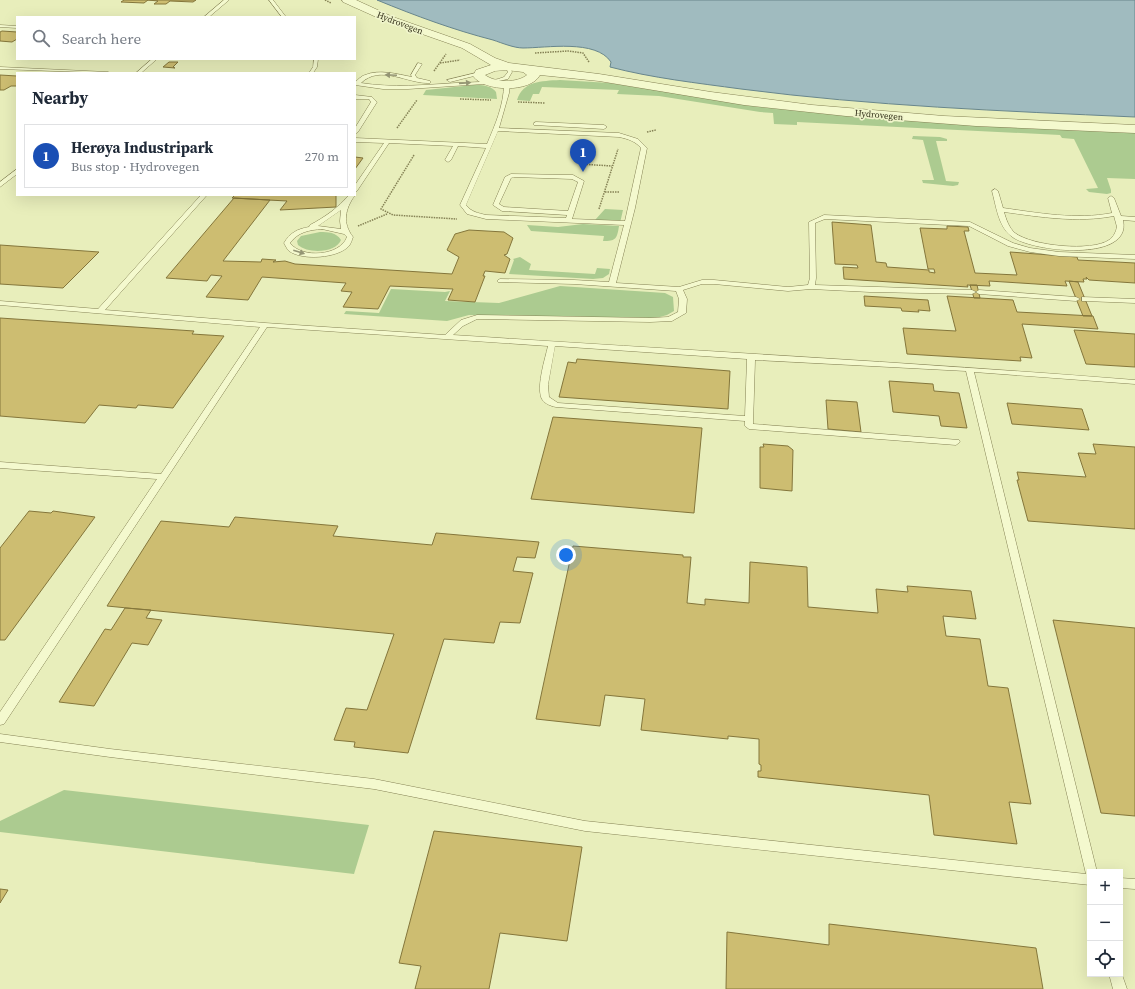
<!DOCTYPE html>
<meta charset="utf-8">
<style>
body{margin:0;font-family:"Source Serif 4",serif;background:#f6f6f7;color:#1f2937}
.controls{position:absolute;right:12px;bottom:12px;display:grid;overflow:hidden;border-radius:0px;box-shadow:0 4px 16px #0002}
.controls button{width:36px;height:36px;display:grid;place-items:center;padding:0;border:0;border-bottom:1px solid #e0e1e3;background:#fff;color:#1f2937;font:20px sans-serif}
.you{position:absolute;left:566px;top:555px;width:14px;height:14px;margin:-10px;border:3px solid #fff;border-radius:50%;background:#1a73e8;box-shadow:0 0 0 6px #1a73e833}
.badge{display:grid;place-items:center;width:26px;height:26px;border-radius:50%;background:#db2777;color:#fff;font-size:13px;font-weight:700}
.pin{position:absolute;translate:-50% -33px;filter:drop-shadow(0 1px 2px #0008)}
.pin::after{content:'';position:absolute;top:21px;width:14px;height:12px;background:inherit;clip-path:polygon(0 0,100% 0,50% 100%)}
.list{margin:0;padding:0;list-style:none}
h2{display:flex;justify-content:space-between;align-items:center;height:52px;margin:0;padding:0 16px;font-size:17px}
h2 small{font-size:13px;font-weight:400;color:#747a83}
.list li{display:grid;grid-template-columns:26px 1fr auto;gap:12px;align-items:center;box-sizing:border-box;height:64px;margin:0 8px 8px;padding:0 8px;border:1px solid #e0e1e3;border-radius:0px}
.list b{display:block;font-size:15px;white-space:nowrap}
.list p{margin:0;font-size:13px;white-space:nowrap;color:#747a83}
.list em{font-size:13px;font-style:normal;color:#747a83}
.icon{flex:none;width:22px;height:22px;fill:none;stroke:currentColor;stroke-width:2;stroke-linecap:round;stroke-linejoin:round}
.map{position:relative;flex:none;width:1135px;height:989px;overflow:hidden}
.search{position:absolute;background:#fff;box-shadow:0 4px 16px #0002;left:16px;top:16px;width:340px;height:44px;display:flex;align-items:center;gap:10px;box-sizing:border-box;padding:0 14px;border-radius:0px;color:#747a83;font-size:15px}
.panel{position:absolute;background:#fff;box-shadow:0 4px 16px #0002;left:16px;top:72px;width:340px;height:124px;border-radius:0px}
.map>svg:first-child{display:block}
.green{fill:#accb90}
.water{fill:#a0bbbf;stroke:#68868c}
.building{fill:#cdbd71;stroke:#84763b}
.lines{fill:none;stroke-linecap:round;stroke-linejoin:round}
.service-casing{stroke:#858255;stroke-width:1}
.tertiary-casing{stroke:#858255;stroke-width:1}
.path{stroke:#858255;stroke-width:1.5;stroke-dasharray:1.5 1;stroke-linecap:butt}
.service{fill:#f4f9ce;fill-rule:evenodd}
.tertiary{fill:#f4f9ce;fill-rule:evenodd}
.oneway{fill:#949574}
.labels{text-anchor:middle;stroke-width:3.5;stroke-linejoin:round;paint-order:stroke}
.far-street-label{font-size:9px;fill:#34311a;stroke:#f0f5cb}
</style>
<div class="map">
<svg width="1135" height="989" viewBox="0 0 1135 989">
<rect width="100%" height="100%" fill="#e8eebb"/>
<!-- green -->
<path class="green" d="M560,80L610,83L704,98L1135,132V179L1107,178L1111,190V193L1107,194L1089,192L1086,189L1098,188L1074,139L1062,138L1060,135L797,122V125L774,124L773,113L760,112L659,96L617,94L619,90L542,87L539,94H533L530,101L517,100C523,81 541,81 560,80Z
M464,86C474,85 489,83 496,92L497,99L423,95L426,90Z
M913,136L940,137L947,139V141H936L946,181L959,182L958,185L953,186L923,183L922,180H934L923,140L912,139Z
M605,209L623,210L620,223L595,220Z
M583,224L619,226C617,239 616,241 603,241L604,236L531,231L527,225L558,227Z
M320,232C328,232 336,232 341,240C336,253 308,254 298,245L297,241L301,236Z
M520,257L531,264L529,270L595,274L597,268L610,269L609,274L603,278L593,279L509,274L514,260L513,259Z
M560,286L665,293L673,297L674,311L667,315L656,318L469,315L447,321L344,314L346,311L379,313L391,289L445,292L450,291L445,301L499,303Z
M64,790L369,825L354,874L0,832V821Z"/>
<!-- water -->
<path class="water" d="M377,0H1135V117C1003,111 872,106 741,89C697,83 652,78 610,67L611,62C596,39 546,48 523,48C514,48 502,43 493,40C454,30 416,16 377,0Z"/>
<!-- building -->
<path class="building" d="M124,0H196L193,2L170,1L166,4H154L158,1L148,0L144,3L121,2Z
M2,31L17,32V39L12,42L0,41V32Z
M169,62H178L173,67L175,68L163,67Z
M0,75L17,76V86H11L4,90H0Z
M355,157L363,158L355,169Z
M235,195H336V207L280,210L287,201L232,198Z
M234,198L270,200L223,261L261,262L262,259L276,260L273,262L285,261L295,264L452,274L459,257L447,250L455,234L469,230L504,232L513,238L507,254L504,255L510,259L505,273L485,271L483,276H485L475,302L448,300L453,289L390,286L378,309L343,307L352,292L341,291L346,283L262,277L248,300L206,297L222,276L211,275L207,281L166,278Z
M832,222L871,225L876,262L886,263L887,267L929,270V272L935,273L934,269H928L920,228L947,229V226L968,227L969,231H964L975,273L1017,275L1010,252L1077,257L1078,260L1135,263V283L1089,280L1086,277L1087,279H1083L1084,282L1065,281L1067,286L989,281L990,286L967,285L968,287L844,279L843,267L858,268L857,265L835,264Z
M0,245L99,252L63,288L0,284Z
M1069,281L1078,282L1092,316H1083Z
M970,285H977L980,298H974Z
M864,296L928,300L930,311L918,310L919,312L902,311L901,308L865,306Z
M947,296L1013,300L1017,312L1093,316L1098,329L1022,324L1032,358L1020,357L1021,361L907,354L903,328L956,331Z
M0,318L194,331L192,334L224,336L173,408L138,405L136,408L99,405L85,423L0,416Z
M1074,330L1135,334V367L1086,364Z
M577,359L730,371L728,409L559,397L568,362L576,363Z
M889,381L933,384L934,391L959,393L967,428L941,426L939,416L893,412Z
M826,400L857,402L861,432L828,429Z
M1007,403L1082,409L1089,430L1012,424Z
M553,417L702,428L694,513L531,499Z
M763,444L788,446L793,450L792,491L760,488V447H764Z
M1093,444L1135,447V529L1028,521L1017,480H1019L1017,472L1086,477L1078,453L1096,454Z
M29,511L51,513L53,511L95,517L5,640H0V548Z
M235,517L338,526L333,536L432,545L436,533L539,542L535,558L517,557L513,571L533,573L520,623L500,622L494,643L444,639L408,753L354,747L355,742L334,740L346,708L367,710L394,634L107,606L161,521L229,527Z
M573,546L683,555V557H691L687,603L705,605V599L749,603L750,562L807,567L808,607L878,613L876,589L908,592L907,586L971,591L976,619L943,616L946,636L980,639L988,686L1008,688L1031,804L1009,802L1017,844L934,835L929,795L758,777V771H761V765L759,764V739L728,736V739L641,730L645,699L605,695L600,726L536,719Z
M125,608L151,610L146,618L162,620L148,645L132,643L94,706L59,702L105,629L111,630Z
M1053,620L1135,628V816L1101,813Z
M434,831L582,847L567,941L500,933L489,989H415L421,966L399,963Z
M0,889L8,890L0,903Z
M829,924L1036,948L1043,989H726L727,932L829,945Z"/>
<g class="lines">
<!-- service casing -->
<g class="service-casing">
<path id="service" d="M224,0H229L209,17H204Z
M269,0H273L286,17H282Z
M0,25L17,26V28L0,27Z
M152,59H157L141,73H136Z
M314,59H318L317,67L313,73H309L313,67Z
M418,63L422,64L415,75L417,78L430,81V83C407,84 381,64 361,83C392,88 424,85 456,83C472,82 489,83 504,77L508,72L505,66L507,65H509L512,72L508,79L484,84L408,89H383L355,85V82C358,80 361,76 365,75C379,69 397,74 412,77L411,75Z
M0,67L108,72L110,73L0,69Z
M480,72L482,73V74L450,82L447,80Z
M507,82L510,84L509,93L499,128L619,133L638,139L647,148L635,208L616,283L679,287L702,280H714L788,287L808,285L810,278L809,222L824,215L970,222L1013,243L1030,248L1059,252L1135,255V259L1059,256L1030,252L1008,246L969,226L825,219L815,223L816,278L815,285L972,290L976,292L979,290L1076,297L1080,299L1076,301L979,294L976,292L972,294L870,292L811,289L788,291L714,284H702L683,290L687,299L686,313L672,321L650,322L477,319L463,326L453,335C680,350 908,362 1135,380V384L974,372L1097,872H1090V885L585,831L374,789L110,757L0,742V734L110,749L374,779L585,821L1086,874L966,371L755,360L753,424L959,440L960,442L956,445L749,429L745,426V421L556,407C550,406 543,403 541,397C537,384 545,359 548,346L267,327L4,724L0,725V712L157,479L0,468V462L161,474L260,327L0,305V301L98,309L201,195H207L105,310L265,323L445,335L461,320L477,315L650,318L668,317L678,312L679,299L676,291L574,284L498,282V280L500,279L574,280L609,282L624,225L486,219L467,214L460,205L486,148L458,146L451,160L448,162L445,160L453,146L389,143L357,191L355,192V185L384,143L355,142V138L487,144C495,125 504,105 504,84ZM498,131L619,137C628,139 635,141 641,148L625,221L572,219L584,181L573,175L511,174L505,177L493,205L502,211L567,215L566,218L486,215C478,213 471,212 466,205ZM514,177L572,179L578,182L568,211L504,207L499,204L511,178ZM555,346L747,359L745,416L558,403L549,397L548,385Z
M355,95L372,97L377,102L358,132L355,134V128L371,102L369,99H355Z
M536,122L604,125L607,127L604,129L534,125V123Z
M17,169V174L0,187V182Z
M995,189L998,191L1003,208C1039,213 1076,220 1112,213L1108,198L1111,196L1114,198L1121,216L1135,217V221L1123,220C1133,263 1030,252 1011,236C998,226 996,205 992,191ZM1004,212C1041,217 1077,223 1114,216L1117,227C1116,231 1114,237 1109,240C1092,252 1032,246 1015,233C1009,228 1006,219 1004,212Z
M349,195H355C345,209 342,223 353,237C352,240 351,243 349,246C338,258 303,261 289,251C287,249 285,245 284,243C290,233 297,229 309,227L310,225C325,217 338,208 349,195ZM341,210L340,221L341,229L318,226ZM322,229L344,234L347,237C340,256 302,259 290,243C298,232 309,230 322,229Z
M1082,297L1135,299V303L1085,301H1082Z
M1120,878L1135,879V889L1120,888Z
M1120,969L1127,989H1113L1109,974H1120Z"/>
</g>
<!-- tertiary casing -->
<g class="tertiary-casing">
<path id="tertiary" d="M342,0H356L393,17L470,44L495,58L509,63L599,74L711,92L812,105L944,116L1135,125V133L976,126L846,116L744,105L599,81L540,75C531,93 484,92 473,76L476,70L491,65L462,48L385,21L343,2ZM507,70L523,72L527,75C517,83 496,83 485,75L495,71Z"/>
</g>
<!-- path -->
<path class="path" d="M325,0L331,3
M535,53L568,51L583,53L589,62
M440,63L460,60
M434,71L446,54
M460,99L491,100
M518,102L545,103
M397,128L417,100
M647,132L656,130
M414,155L381,209L393,215L457,219
M579,164L612,166
M605,192H620
M599,209L618,149
M358,226L387,214"/>
<!-- service -->
<use href="#service" class="service"/>
<!-- tertiary -->
<use href="#tertiary" class="tertiary"/>
</g>
<!-- one-way arrows -->
<defs><path id="oneway-solid" d="M-6-.8H1V-3.2L6.5 0L1 3.2V.8H-6Z"/></defs>
<g class="oneway">
<use href="#oneway-solid" transform="translate(391 75) rotate(-177)"/>
<use href="#oneway-solid" transform="translate(465 83) rotate(-4)"/>
<use href="#oneway-solid" transform="translate(299 252) rotate(18)"/>
</g>
<g class="labels">
<!-- far-street labels -->
<g class="far-street-label">
<text transform="translate(400 23) rotate(21)" y="3">Hydrovegen</text>
<text transform="translate(879 115) rotate(5)" y="3">Hydrovegen</text>
</g>
</g>
</svg>
<div class="controls">
<button>+</button>
<button>−</button>
<button><svg class="icon" aria-label="locate" viewBox="0 0 24 24"><circle cx="12" cy="12" r="6"/><path d="M12 2v4M12 18v4M2 12h4M18 12h4"/></svg></button>
</div>
<div class="you"></div>
<div class="pin badge" style="left:583px;top:172px;background:#1a4fb4">1</div>
<div class="search"><svg class="icon" aria-label="search" viewBox="0 0 24 24"><circle cx="10" cy="10" r="6"/><path d="M15 15l6 6"/></svg>Search here</div>
<section class="panel">
<h2>Nearby<small></small></h2>
<ul class="list">
<li><span class="badge" style="background:#1a4fb4">1</span><div><b>Herøya Industripark</b><p>Bus stop · Hydrovegen</p></div><em>270 m</em></li>
</ul>
</section>
</div>
